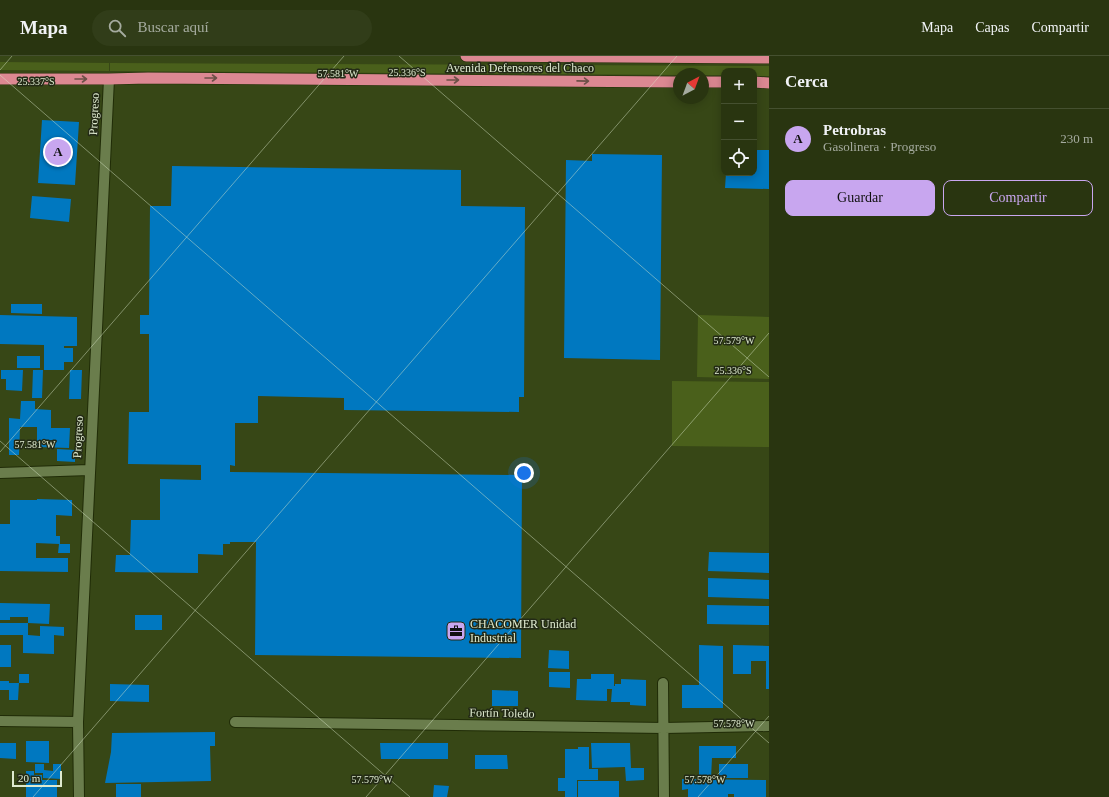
<!DOCTYPE html>
<html lang="es">
<meta charset="utf-8">
<style>
body{margin:0;font-family:Georgia,serif;background:#313d19;color:#f1f3f6}
.controls{position:absolute;right:12px;top:12px;display:grid;overflow:hidden;border-radius:8px;box-shadow:0 2px 10px #0003}
.controls button{width:36px;height:36px;display:grid;place-items:center;padding:0;border:0;border-bottom:1px solid #455030;background:#293510;color:#f1f3f6;font:20px sans-serif}
.compass{position:absolute;left:673px;top:12px;width:36px;height:36px;border-radius:50%;background:#293510;box-shadow:0 2px 10px #0003;rotate:41deg}
.scale{position:absolute;left:12px;bottom:10px;width:50px;box-sizing:border-box;padding-left:4px;border:2px solid #deeacf;border-top:0;font-size:11px;line-height:14px;white-space:nowrap;color:#deeacf;-webkit-text-stroke:3px #232a16;paint-order:stroke}
.you{position:absolute;left:524px;top:417px;width:14px;height:14px;margin:-10px;border:3px solid #fff;border-radius:50%;background:#1a73e8;box-shadow:0 0 0 6px #1a73e833}
.badge{display:grid;place-items:center;width:26px;height:26px;border-radius:50%;background:#c8a6ef;color:#111;font-size:13px;font-weight:700}
.pin{position:absolute;translate:-50% -50%;border:2px solid #fff;box-shadow:0 1px 4px #0006}
.list{margin:0;padding:0;list-style:none}
h2{display:flex;justify-content:space-between;align-items:center;height:52px;margin:0;padding:0 16px;font-size:17px}
h2 small{font-size:13px;font-weight:400;color:#a5ab9f}
.list li{display:grid;grid-template-columns:26px 1fr auto;gap:12px;align-items:center;box-sizing:border-box;height:60px;padding:0 16px;border-top:1px solid #455030}
.list b{display:block;font-size:15px;white-space:nowrap}
.list p{margin:0;font-size:13px;white-space:nowrap;color:#a5ab9f}
.list em{font-size:13px;font-style:normal;color:#a5ab9f}
.actions{display:flex;gap:8px;padding:12px 16px}
.actions a{flex:1;padding:9px 0;border:1px solid #c8a6ef;border-radius:8px;text-align:center;font-size:14px;color:#c8a6ef}
.actions .main{background:#c8a6ef;color:#111}
.icon{flex:none;width:22px;height:22px;fill:none;stroke:currentColor;stroke-width:2;stroke-linecap:round;stroke-linejoin:round}
.map{position:relative;flex:none;width:769px;height:741px;overflow:hidden}
header{display:flex;align-items:center;gap:24px;box-sizing:border-box;height:56px;padding:0 20px;background:#293510;border-bottom:1px solid #455030}
header strong{font-size:19px}
nav{display:flex;gap:22px;margin-inline-start:auto;font-size:14px}
.search{width:280px;height:36px;background:#313d19;display:flex;align-items:center;gap:10px;box-sizing:border-box;padding:0 14px;border-radius:22px;color:#a5ab9f;font-size:15px}
main{display:flex}
aside{flex:1;background:#293510}
.map>svg:first-child{display:block}
.green{fill:#4a601b}
.building{fill:#0078c0}
.lines{fill:none;stroke-linecap:round;stroke-linejoin:round}
.minor-casing{stroke:#202c07;stroke-width:12}
.trunk-casing{stroke:#202c07;stroke-width:12}
.minor{stroke:#6a7d4c;stroke-width:10}
.trunk{stroke:#dc8892;stroke-width:11}
.oneway{stroke:#6d5048}
.ticks{fill:none;stroke:#deeacf;stroke-width:1;stroke-opacity:0.45}
.labels{text-anchor:middle;stroke-width:3;stroke-linejoin:round;paint-order:stroke}
.street-label{font-size:12px;fill:#deeacf;stroke:#232a16}
.poi-label{font-size:12px;fill:#deeacf;stroke:#232a16;text-anchor:start}
.ticks-label{font-size:10px;text-anchor:middle;fill:#deeacf;stroke:#232a16;stroke-width:3;stroke-linejoin:round;paint-order:stroke}
</style>
<header>
<strong>Mapa</strong>
<div class="search"><svg class="icon" aria-label="search" viewBox="0 0 24 24"><circle cx="10" cy="10" r="6"/><path d="M15 15l6 6"/></svg>Buscar aquí</div>
<nav><a>Mapa</a><a>Capas</a><a>Compartir</a></nav>
</header>
<main>
<div class="map">
<svg width="769" height="741" viewBox="0 0 769 741">
<rect width="100%" height="100%" fill="#374716"/>
<!-- green -->
<path class="green" d="M0,6L109,7V15L0,14Z
M110,7L769,10V20H754V15H724V19H703V18H679V19L110,15Z
M698,259L769,261V323L697,321Z
M672,325L769,326V391L672,390Z"/>
<!-- building -->
<path class="building" d="M42,64L79,66L75,129L38,127Z
M754,94H769V133L725,132L726,117H754Z
M592,98L662,99L660,304L564,302L566,104L592,105Z
M172,110L461,114V150L525,151L524,341H519V356L344,354V342L258,340V367H235V410L230,409V416L522,419L521,602L255,599L256,486H230V488H223V499L198,498V517L115,516L116,499H130L131,464H160V423L201,424V409L128,408L129,356H149V278H140V259H149L150,150H171Z
M32,140L71,143L69,166L30,162Z
M11,248H42V258L11,257Z
M0,259L77,261V290H64V292H73V306H64V314H44V289L0,288Z
M17,300H40V312H17Z
M1,314H23L22,335L6,334V323H1Z
M33,314H43L42,342H32Z
M70,314H82L81,343H69Z
M21,345H35V353L51,354V372H70L69,392L37,391V371H20L19,399H9V362L20,363Z
M57,393L75,394V406L57,405Z
M37,443L72,444V460L56,459V480H60V488H70V497H58L59,488L36,487V502H68V516L0,515V468H10V444H37Z
M709,496L769,497V517L708,515Z
M708,522L769,524V543L708,541Z
M0,547L50,548L49,568L28,567V579L40,580V570L64,571V580L54,579V598L23,597V579H0V567H28V561H10V564H0Z
M707,549L769,550V569L707,568Z
M135,559H162V574H135Z
M0,589H11V611H0Z
M699,589L723,590V652H682V629H699Z
M733,589L769,590V633H766V605H751V618H733Z
M549,594L569,595V613L548,612Z
M549,616H570V632L549,631Z
M19,618H29V627H19Z
M591,618H614V630H611H618H615V628H621V623L646,624V650L630,649V646H611L612,633H607V645L576,644L577,623H591Z
M0,625H9V627H19L18,644H9V634H0Z
M110,628L149,629V646L110,645Z
M492,634L518,635V650H492Z
M215,676V690H210L211,725L105,727L111,696L112,677Z
M26,685H49V707L26,706Z
M0,687H16V703L0,702Z
M380,687H448V703H381Z
M591,687H630L631,712H644V724L626,725L625,711L592,712Z
M699,690H736V702H712L711,722H699Z
M578,691H589V713H598V724H577V741H565V735H558V722H565V693H578Z
M475,699H507L508,713H475Z
M35,708H44V714L53,715V708H61V723L43,722V717H35Z
M719,708H748V722H719Z
M26,715H34V719H42V724H57V741H26Z
M682,723L766,724V741H734V738H728V741H688V733L682,734Z
M578,725H619V741H578Z
M116,728H141V741H116Z
M434,729L449,730L447,741H433Z"/>
<g class="lines">
<!-- minor casing -->
<g class="minor-casing">
<path id="minor" d="M0,417L89,414
M663,627L664,741
M0,665L78,666
M235,666L664,672L769,670
M79,741L78,666L109,23"/>
</g>
<!-- trunk casing -->
<g class="trunk-casing">
<path id="trunk" d="M466,0L769,2
M0,23H109L148,22L679,26
M703,26H724
M754,26L769,27"/>
</g>
<!-- minor -->
<use href="#minor" class="minor"/>
<!-- trunk -->
<use href="#trunk" class="trunk"/>
</g>
<!-- one-way arrows -->
<defs><path id="oneway-shaft" d="M-6 0H5M1.5-3L5.5 0L1.5 3" fill="none" stroke-width="1.6" stroke-linecap="round" stroke-linejoin="round"/></defs>
<g class="oneway">
<use href="#oneway-shaft" transform="translate(211 22)"/>
<use href="#oneway-shaft" transform="translate(81 23)"/>
<use href="#oneway-shaft" transform="translate(453 24)"/>
<use href="#oneway-shaft" transform="translate(583 25) rotate(1)"/>
</g>
<!-- ticks -->
<path class="ticks" d="M399,0L769,321M0,14L12,0M0,19L769,687M0,385L410,741M0,396L344,0M33,741L677,0M366,741L769,277M698,741L769,660"/>
<!-- icons -->
<defs>
<g id="office-square" transform="scale(1)"><rect x="-9" y="-9" width="18" height="18" rx="4" fill="#c8a6ef" stroke="#232a16"/><path d="M-6-3h4V-5.5h4V-3h4V5H-6ZM-1-4.5V-3h2v-1.5ZM-6 0V1H6V0Z" fill="#111"/></g>
</defs>
<g fill-rule="evenodd">
<use href="#office-square" x="456" y="575"/>
</g>
<g class="labels">
<!-- street labels -->
<g class="street-label">
<text x="520" y="16">Avenida Defensores del Chaco</text>
<text transform="translate(94 58) rotate(-87)" y="4">Progreso</text>
<text transform="translate(78 381) rotate(-87)" y="4">Progreso</text>
<text transform="translate(502 657) rotate(1)" y="4">Fortín Toledo</text>
</g>
<!-- poi labels -->
<g class="poi-label">
<text x="470" y="572">CHACOMER Unidad<tspan x="470" dy="14">Industrial</tspan></text>
</g>
</g>
<g class="ticks-label">
<text x="407" y="20">25.336°S</text>
<text x="338" y="21">57.581°W</text>
<text x="36" y="29">25.337°S</text>
<text x="734" y="288">57.579°W</text>
<text x="733" y="318">25.336°S</text>
<text x="35" y="392">57.581°W</text>
<text x="734" y="671">57.578°W</text>
<text x="372" y="727">57.579°W</text>
<text x="705" y="727">57.578°W</text>
</g>
</svg>
<div class="controls">
<button>+</button>
<button>−</button>
<button><svg class="icon" aria-label="locate" viewBox="0 0 24 24"><circle cx="12" cy="12" r="6"/><path d="M12 2v4M12 18v4M2 12h4M18 12h4"/></svg></button>
</div>
<svg class="compass" viewBox="-18 -18 36 36"><path d="M0-13l5 13h-10z" fill="#e53935"/><path d="M0 13l5-13h-10z" fill="#a5ab9f"/></svg>
<div class="scale">20 m</div>
<div class="you"></div>
<div class="pin badge" style="left:58px;top:96px">A</div>
</div>
<aside>
<h2>Cerca<small></small></h2>
<ul class="list">
<li><span class="badge">A</span><div><b>Petrobras</b><p>Gasolinera · Progreso</p></div><em>230 m</em></li>
</ul>
<div class="actions"><a class="main">Guardar</a><a>Compartir</a></div>
</aside>
</main>
